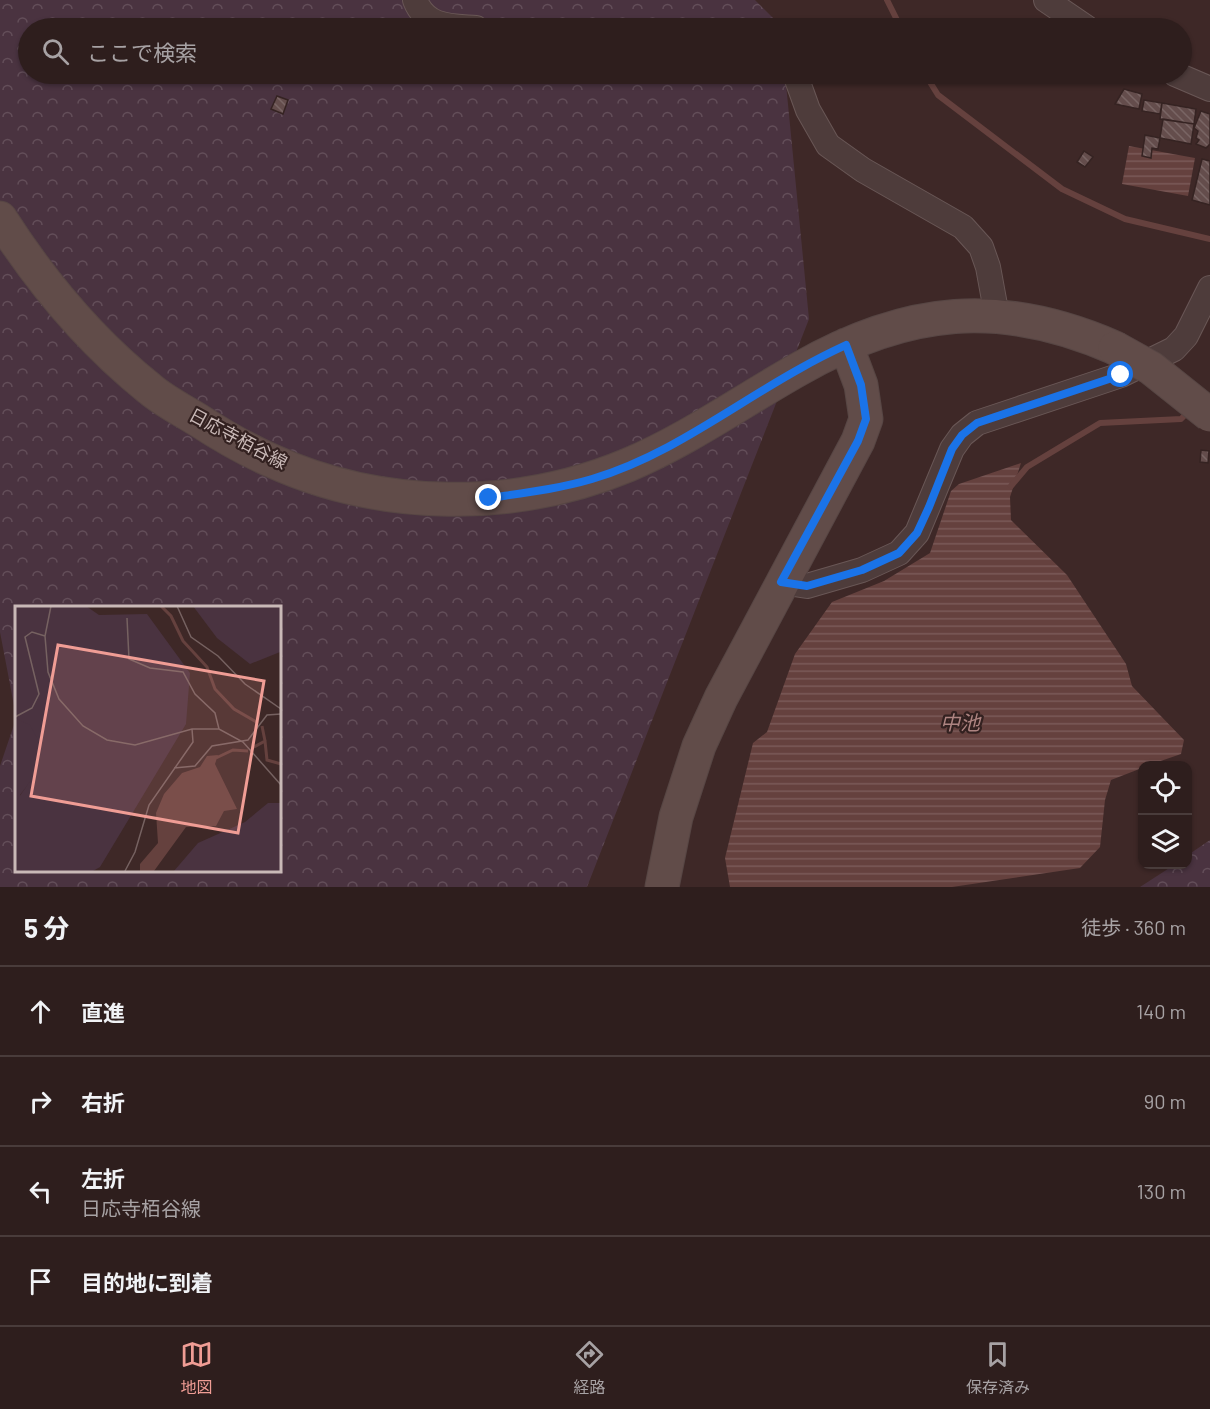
<!DOCTYPE html>
<html lang="ja">
<meta charset="utf-8">
<style>
body{margin:0;font-family:Barlow,"Noto Sans JP",sans-serif;background:#3a2b2a;color:#f1f3f6}
.controls{position:absolute;right:18px;bottom:18px;display:grid;overflow:hidden;border-radius:12px;box-shadow:0 2px 4px #0004}
.controls button{width:54px;height:54px;display:grid;place-items:center;padding:0;border:0;border-bottom:2px solid #493c3b;background:#2e1e1d;color:#f1f3f6;font:30px sans-serif}
.stop{position:absolute;width:18px;height:18px;margin:-14px;border:4px solid #1a73e8;border-radius:50%;background:#fff}
.stop.end{background:#1a73e8;border-color:#fff;box-shadow:0 2px 6px #0008}
.list{margin:0;padding:0;list-style:none}
h2{display:flex;justify-content:space-between;align-items:center;height:78px;margin:0;padding:0 24px;font-size:26px}
h2 small{font-size:20px;font-weight:400;color:#a7a2a4}
.list li{display:grid;grid-template-columns:39px 1fr auto;gap:18px;align-items:center;box-sizing:border-box;height:90px;padding:0 24px;border-top:2px solid #493c3b}
.list b{display:block;font-size:22px;white-space:nowrap}
.list p{margin:0;font-size:20px;white-space:nowrap;color:#a7a2a4}
.list em{font-size:20px;font-style:normal;color:#a7a2a4}
.icon{flex:none;width:33px;height:33px;fill:none;stroke:currentColor;stroke-width:2;stroke-linecap:round;stroke-linejoin:round}
.map{position:relative;flex:none;width:1210px;height:887px;overflow:hidden}
.search{position:absolute;background:#2e1e1d;box-shadow:0 2px 4px #0004;left:18px;right:18px;top:18px;height:66px;display:flex;align-items:center;gap:15px;box-sizing:border-box;padding:0 21px;border-radius:33px;color:#a7a2a4;font-size:22px}
.sheet{height:438px;background:#2e1e1d}
nav{display:flex;justify-content:space-around;align-items:center;box-sizing:border-box;height:84px;border-top:2px solid #493c3b;background:#2e1e1d;font-size:16px;color:#a7a2a4}
nav a{display:grid;justify-items:center;gap:3px}
nav .on{color:#f09d95}
.map>svg:first-child{display:block}
.forest{fill:url(#forest-crowns)}
.water{fill:url(#water-rules)}
.lines{fill:none;stroke-linecap:round;stroke-linejoin:round}
.stream{stroke:#65413e;stroke-width:6}
.building{fill:url(#building-back-hatch);stroke:#352322;stroke-width:1.5}
.street-casing{stroke:#695756;stroke-width:26}
.secondary-casing{stroke:#574644;stroke-width:35}
.street{stroke:#4e3c3b;stroke-width:24}
.secondary{stroke:#614c49;stroke-width:33}
.secondary-bridge-casing{stroke:#574644;stroke-width:35;stroke-linecap:butt}
.secondary-bridge{stroke:#614c49;stroke-width:33}
.route{stroke:#1a73e8;stroke-width:8}
.labels{text-anchor:middle;stroke-width:4.5;stroke-linejoin:round;paint-order:stroke}
.street-label{font-size:18px;fill:#c9b9b7;stroke:#332120}
.water-label{font-size:20px;font-style:italic;fill:#ae8481;stroke:#332120}
.inset-river{fill:none;stroke:#65413e;stroke-width:3}
.inset-road{fill:none;stroke:#766261;stroke-width:1.5}
.view{fill:#f09d95;fill-opacity:0.15;stroke:#f09d95;stroke-width:3}
.inset-edge{fill:none;stroke:#c9b9b7;stroke-width:3}
</style>
<div class="map">
<svg width="1210" height="887" viewBox="0 0 1210 887">
<defs>
<pattern id="forest-crowns" width="20" height="18" patternUnits="userSpaceOnUse" patternTransform="scale(1.5)"><rect width="20" height="18" fill="#4a3340"/><path d="M2 6a3 3 0 1 1 6 0M12 15a3 3 0 1 1 6 0" fill="none" stroke="#634e59"/></pattern>
<pattern id="water-rules" width="6" height="5" patternUnits="userSpaceOnUse" patternTransform="scale(1.5)"><rect width="6" height="5" fill="#65413e"/><path d="M0 2.5h6" fill="none" stroke="#7a5a58"/></pattern>
<pattern id="building-back-hatch" width="6" height="6" patternUnits="userSpaceOnUse" patternTransform="scale(1.5)"><rect width="6" height="6" fill="#644d4c"/><path d="M-1 5l2 2M0 0l6 6M5-1l2 2" fill="none" stroke="#796564"/></pattern>
</defs>
<rect width="100%" height="100%" fill="#3e2827"/>
<!-- forest -->
<path class="forest" d="M0,0H755L780,25V28H28V74H785L809,319L587,887H0V766L16,719V870H279V608H16V716L0,632Z
M1210,840V887H1140L1174,865L1188,864V855Z"/>
<!-- water -->
<path class="water" d="M1129,146L1195,158L1188,196L1122,184Z
M1021,463L1010,497L1011,520L1067,575L1126,664L1132,686L1184,740L1181,754L1149,765L1142,766V768L1111,780L1105,800L1100,847L1080,868L952,887H730L725,858L753,743L767,732L795,654L832,602L884,581L930,553L951,491L959,484Z"/>
<g class="lines">
<!-- stream -->
<path class="stream" d="M887,0L901,28
M925,74L938,95L1062,189L1125,219L1210,239
M1011,486L1027,467L1100,423L1181,419L1189,411"/>
</g>
<!-- building -->
<path class="building" d="M1124,89L1142,94L1139,109L1115,104Z
M277,96L288,100L283,114L271,109Z
M1144,100L1162,103L1160,114L1142,111Z
M1162,103L1196,109L1194,124L1160,119Z
M1201,111L1210,114V144L1206,148L1196,144L1199,140L1196,138L1198,131L1194,128Z
M1163,119L1194,124L1191,144L1160,138Z
M1145,135L1160,138L1158,149L1152,148L1151,158L1142,156Z
M1084,151L1093,157L1085,167L1077,162Z
M1202,159L1210,161V205L1192,200Z
M1201,450L1209,451L1208,463L1200,462Z"/>
<g class="lines">
<!-- street casing -->
<g class="street-casing">
<path id="street" d="M415,0C426,28 451,26 476,28
M1046,0L1087,28
M795,74L808,110L828,145L863,170L963,227L981,247L988,267L997,316
M1175,74L1210,89
M781,582L807,586L862,570L899,553L917,533L952,449L962,435L977,423L1121,375L1174,349L1186,336L1210,288"/>
</g>
<!-- secondary casing -->
<g class="secondary-casing">
<path id="secondary" d="M0,218C41,282 90,341 150,389C164,401 182,410 198,420C221,435 245,449 270,460C381,511 516,512 628,465C689,439 742,401 799,369C907,307 1001,298 1115,348
M662,887L676,817L699,746L721,698L858,441L866,419L861,385L846,345"/>
</g>
<!-- street -->
<use href="#street" class="street"/>
<!-- secondary -->
<use href="#secondary" class="secondary"/>
<!-- secondary-bridge casing -->
<g class="secondary-bridge-casing">
<path id="secondary-bridge" d="M1115,348L1151,368L1210,415"/>
</g>
<!-- secondary-bridge -->
<use href="#secondary-bridge" class="secondary-bridge"/>
</g>
<g class="lines">
<!-- route -->
<path class="route" d="M489,498C523,493 558,489 592,479C669,456 732,406 801,368C815,360 831,352 846,345L861,385L866,419L858,441L781,582L807,586L862,570L899,553L917,533L929,507L952,449L962,435L977,423L1121,375"/>
</g>
<g class="labels">
<!-- street labels -->
<g class="street-label">
<text transform="translate(238 439) rotate(28)" y="6">日応寺栢谷線</text>
</g>
<!-- water labels -->
<g class="water-label">
<text x="960" y="730">中池</text>
</g>
</g>
<!-- overview -->
<g transform="translate(15 606)">
<rect width="266" height="266" fill="#3e2827"/>
<path d="M30,110L27,161L5,189L8,194L0,236V113Z" fill="#4a3340"/>
<path d="M0,0H71L84,9L132,8L175,67L171,118L85,261L78,265H0L2,194L24,162L23,134L15,119L0,112ZM178,0H265V46L235,58L202,32ZM253,197H265V265H159L183,237L230,216Z" fill="#4a3340"/>
<path d="M203,149L200,158L222,203L209,205L201,220L171,221L139,265H125V258L143,237L141,207L149,188L167,167L185,161L192,150Z" fill="#65413e"/>
<path class="inset-river" d="M146,0L156,10L168,35L192,61L200,83L219,103L243,117M250,135L252,154L266,158M237,142L250,135L247,120M201,152L218,144L233,145"/>
<path class="inset-road" d="M36,0L30,30L33,66L44,93L68,120L92,134L120,139L177,123H204L228,136L266,179M162,0L176,31L203,50L230,78L266,103M112,12L114,53L135,62L168,66L180,88L200,107L204,123M0,111L17,102L24,88L10,31L17,26L30,30M159,162L180,160L197,140L233,134L252,109L266,108M110,265L120,246L134,199L178,136L177,123"/>
<path class="view" d="M43,39L249,75L223,227L16,190Z"/>
<rect width="266" height="266" class="inset-edge"/>
</g>
</svg>
<div class="controls">
<button><svg class="icon" aria-label="locate" viewBox="0 0 24 24"><circle cx="12" cy="12" r="6"/><path d="M12 2v4M12 18v4M2 12h4M18 12h4"/></svg></button>
<button><svg class="icon" aria-label="layers" viewBox="0 0 24 24"><path d="M12 4l9 5-9 5-9-5zM3 14l9 5 9-5"/></svg></button>
</div>
<div class="stop" style="left:1121px;top:375px"></div>
<div class="stop end" style="left:489px;top:498px"></div>
<div class="search"><svg class="icon" aria-label="search" viewBox="0 0 24 24"><circle cx="10" cy="10" r="6"/><path d="M15 15l6 6"/></svg>ここで検索</div>
</div>
<section class="sheet">
<h2>5 分<small>徒歩 · 360 m</small></h2>
<ul class="list">
<li><svg class="icon" aria-label="ahead" viewBox="0 0 24 24"><path d="M12 20V5M6 11l6-6 6 6"/></svg><div><b>直進</b></div><em>140 m</em></li>
<li><svg class="icon" aria-label="right" viewBox="0 0 24 24"><path d="M7 20v-9h11M14 6l5 5-5 5"/></svg><div><b>右折</b></div><em>90 m</em></li>
<li><svg class="icon" aria-label="left" viewBox="0 0 24 24"><path d="M17 20v-9H6M10 6l-5 5 5 5"/></svg><div><b>左折</b><p>日応寺栢谷線</p></div><em>130 m</em></li>
<li><svg class="icon" aria-label="arrive" viewBox="0 0 24 24"><path d="M6 21V4h12l-3 4 3 4H6"/></svg><div><b>目的地に到着</b></div></li>
</ul>
</section>
<nav>
<a class="on"><svg class="icon" aria-label="map" viewBox="0 0 24 24"><path d="M3 6l6-2 6 2 6-2v14l-6 2-6-2-6 2zM9 4v14M15 6v14"/></svg>地図</a>
<a><svg class="icon" aria-label="directions" viewBox="0 0 24 24"><path d="M12 3l9 9-9 9-9-9zM9 14v-3h6M13 9l2 2-2 2"/></svg>経路</a>
<a><svg class="icon" aria-label="saved" viewBox="0 0 24 24"><path d="M7 4h10v16l-5-4-5 4z"/></svg>保存済み</a>
</nav>
